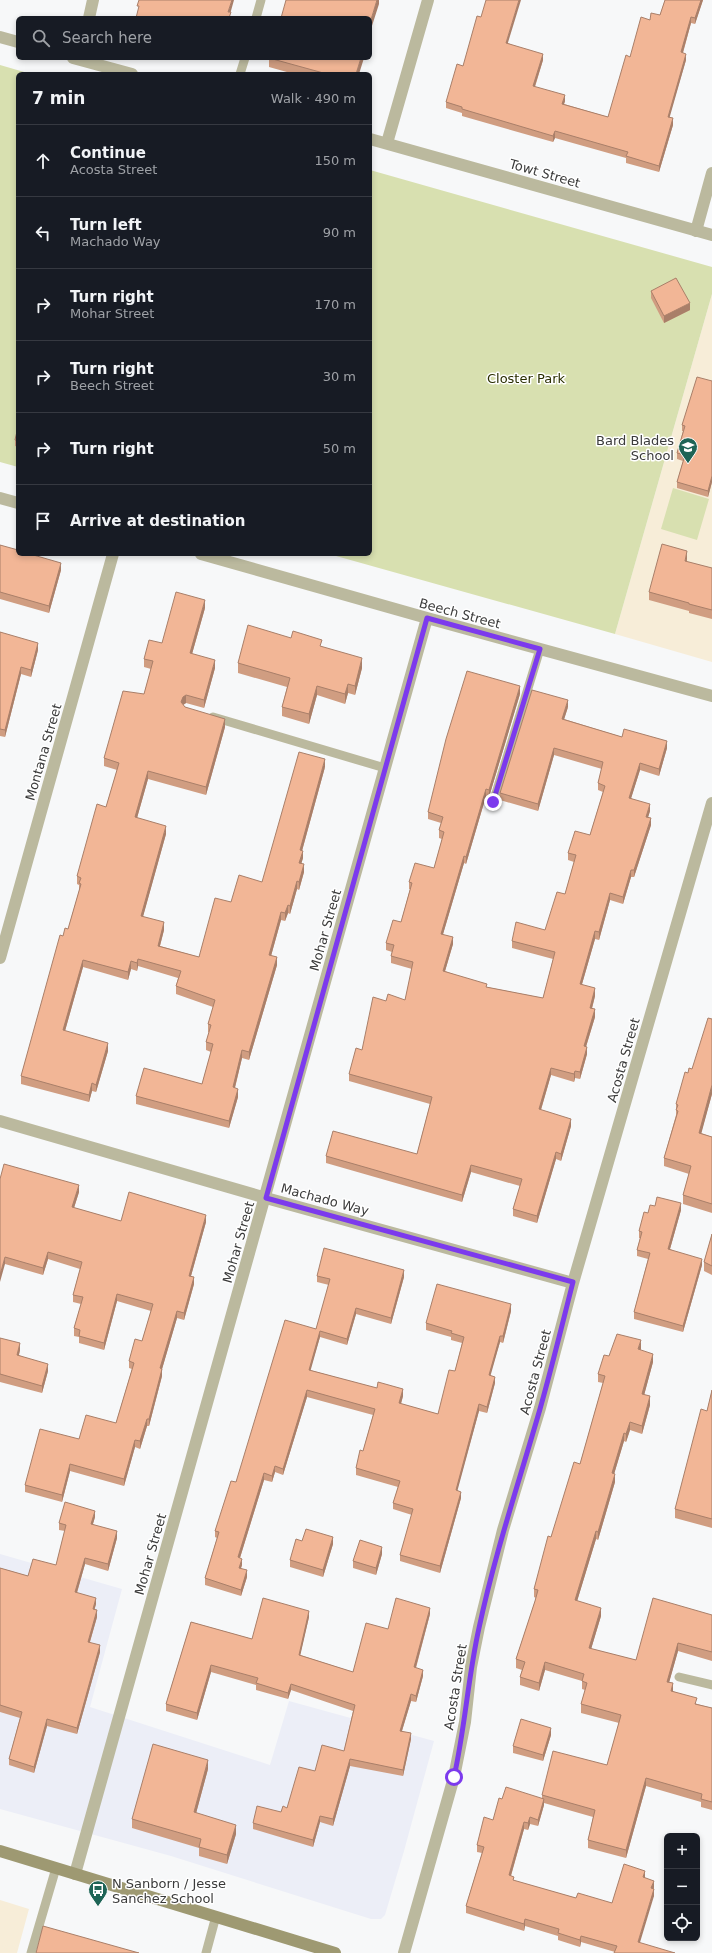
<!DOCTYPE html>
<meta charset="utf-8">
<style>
body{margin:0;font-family:"DejaVu Sans",sans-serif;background:#20242c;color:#f1f3f6}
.controls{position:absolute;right:12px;bottom:12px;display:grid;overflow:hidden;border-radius:6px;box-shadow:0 2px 6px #0003}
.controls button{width:36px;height:36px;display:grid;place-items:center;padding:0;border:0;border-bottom:1px solid #363941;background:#171b24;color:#f1f3f6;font:20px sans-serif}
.stop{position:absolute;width:12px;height:12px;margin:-9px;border:3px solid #7c3aed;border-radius:50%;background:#fff}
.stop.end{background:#7c3aed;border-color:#fff;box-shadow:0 1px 4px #0008}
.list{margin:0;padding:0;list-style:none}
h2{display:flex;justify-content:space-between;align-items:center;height:52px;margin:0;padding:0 16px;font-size:17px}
h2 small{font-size:13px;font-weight:400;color:#9ea1a6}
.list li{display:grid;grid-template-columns:26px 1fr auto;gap:12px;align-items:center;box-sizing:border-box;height:72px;padding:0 16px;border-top:1px solid #363941}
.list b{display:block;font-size:15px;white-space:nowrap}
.list p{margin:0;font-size:13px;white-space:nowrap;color:#9ea1a6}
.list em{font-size:13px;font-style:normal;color:#9ea1a6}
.icon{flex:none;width:22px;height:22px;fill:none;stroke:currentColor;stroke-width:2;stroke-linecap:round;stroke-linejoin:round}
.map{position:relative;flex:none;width:712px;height:1953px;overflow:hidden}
.search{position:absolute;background:#171b24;box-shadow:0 2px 6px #0003;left:16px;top:16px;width:356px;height:44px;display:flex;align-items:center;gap:10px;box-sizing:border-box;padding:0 14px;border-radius:6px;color:#9ea1a6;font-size:15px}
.panel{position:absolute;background:#171b24;box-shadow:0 2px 6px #0003;left:16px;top:72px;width:356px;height:484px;border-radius:6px}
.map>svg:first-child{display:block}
.built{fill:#eceef7}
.education{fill:#f7edd8}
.green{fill:#d8e0b0}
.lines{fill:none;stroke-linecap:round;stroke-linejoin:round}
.service{stroke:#bbb99e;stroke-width:9}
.minor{stroke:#bbb99e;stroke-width:12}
.tertiary{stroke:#bbb99e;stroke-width:12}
.secondary{stroke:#9e9972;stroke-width:12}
.wall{fill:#d09d81}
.shaded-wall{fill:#a97f69}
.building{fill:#f2b696;stroke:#a97f69}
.route{stroke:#7c3aed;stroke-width:5}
.labels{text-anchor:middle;stroke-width:3;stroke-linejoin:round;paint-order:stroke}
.street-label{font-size:13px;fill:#3b3b3b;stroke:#fff}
.park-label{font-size:13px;fill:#2a2e00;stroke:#fff}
.poi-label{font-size:13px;fill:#3b3b3b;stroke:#fff;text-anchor:end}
</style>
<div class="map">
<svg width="712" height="1953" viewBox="0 0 712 1953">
<rect width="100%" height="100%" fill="#f7f8f9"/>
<!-- built -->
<path class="built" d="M0,1554L122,1589L90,1707L270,1765L289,1701L434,1741L404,1851L385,1915L381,1919H371L171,1856L0,1809Z"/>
<!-- education -->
<path class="education" d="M712,294V662L615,634Z
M0,1900L29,1909L17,1953H0Z"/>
<!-- green -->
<path class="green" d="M0,65L31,74H18V467L0,462Z
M370,170L712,267V294L615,634L329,554H370Z
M673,488L709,499L697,540L661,529Z"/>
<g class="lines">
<!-- service -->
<path class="service" d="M256,18L261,0
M240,74L245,58
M213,717L385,768
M493,803L540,649
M679,1677L712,1685
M31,1953L56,1868
M206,1953L216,1916"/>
<!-- minor -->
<path class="minor" d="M89,18L93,0
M387,143L428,0
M696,231L712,173
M0,498L18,503
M201,554L427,618L712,696
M0,958L113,554
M0,1121L266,1198L573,1283
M75,1874L427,618
M404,1953L454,1777L465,1722L471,1667L479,1627L503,1530L540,1408L573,1283L712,803"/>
<!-- tertiary -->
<path class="tertiary" d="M0,37L18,42
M73,58L132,74
M370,139L712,235"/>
<!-- secondary -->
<path class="secondary" d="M0,1851L335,1953"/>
</g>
<!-- wall -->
<path class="wall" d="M665,0H703L695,24L691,23L683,53L686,60L669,117L673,125L659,172L626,163V158L555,138L553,142L462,116V113L446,108V102L463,66L481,17L508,43L543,60L535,87L565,101L564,104L608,117L630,57L650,20L660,15Z
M269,58L359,74H294L269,67Z
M651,291L690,310L664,323L651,298Z
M712,381V482L708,497L677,488V482L683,461L677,459V453L683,431H682V425Z
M18,427V447L15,446V440Z
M0,545L61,570L49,613L0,599Z
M687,559V562L712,568V619L689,613V611L649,600V592Z
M205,608L192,654L215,668L204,708L186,703L183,705L185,707L225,727L206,795L148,779L137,818L166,834L143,916L164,930L160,946L199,957L231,902L262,882L325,767L302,851L303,858L301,864L304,872L299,890L297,889L290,914L288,913L285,921L281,920L271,956L277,965L249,1060L242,1058L235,1088L238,1097L229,1128L136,1104V1096L202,1084L211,1052L206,1050V1042L209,1032H208V1024L213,1007L176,994V986L178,978L138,966L137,971L131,969L128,980L83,967L65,1031L108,1051L96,1092L92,1091L89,1102L21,1084V1076L63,936L68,929L79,891V885L77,884V876L106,807L117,770L104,766V758L144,694L151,669L144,667V659L162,643Z
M0,632L38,650L31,677L21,674L5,737L0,736Z
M322,647L362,668L355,695L348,693L345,704L317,695L309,724L282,716V707L287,687L238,673V663Z
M520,694L489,797L486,796L466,864L464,863L443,934L453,944L445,971L487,987L543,998L553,959L512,948V941L545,930L565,894L574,862L568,860V853L590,835L603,792L598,790V783L602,769L554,755L538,811L500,800V793L568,707L564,719L622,737L667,748L659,776L640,770L631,798L650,811L648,817L651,825L634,877H631L623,904L610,900L599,940L595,939L582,984L595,996L592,1009L595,1017L586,1047L587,1054L580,1079L575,1078L574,1082L551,1075L541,1110L571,1126L561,1161L556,1159L537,1223L513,1216V1209L520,1186L471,1172L462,1202L326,1163V1156L417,1154L430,1104L349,1081V1074L362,1050L386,1001L405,1000L412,969L391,963V956L392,952L386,950V943L401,922L410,889H409V882L434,868L442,839L439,838V830L441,823L428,819V812Z
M712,1019V1094L701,1133L712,1137V1213L683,1204V1195L689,1174L664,1166V1158L676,1115V1104L688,1073L692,1069Z
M0,1179L79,1192L74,1208L121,1221L206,1222L191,1276L194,1284L184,1320L177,1318L162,1369V1376L149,1426H147L140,1449L135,1447L124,1486L70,1471L62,1502L25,1492V1485L79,1439L116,1423L132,1369L129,1368V1361L142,1341L151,1311L117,1301L104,1350L79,1343V1337L74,1336V1328L81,1304L73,1302V1295L80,1269L48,1259L43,1275L5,1264Z
M655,1206L681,1210L670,1249L702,1265L683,1332L634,1319V1312L648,1259L637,1256V1250L640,1238H639V1231L648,1213Z
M712,1234V1275L704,1271V1262Z
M317,1276L404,1277L391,1324L356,1314L347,1345L320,1337L310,1370L403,1396L401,1404L438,1414L455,1371L462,1343L451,1340V1337L426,1330V1323L511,1311L503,1343L500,1342L490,1375L495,1383L487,1413L479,1411L457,1490L461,1498L440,1573L400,1561V1555L412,1515L393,1509V1503L398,1487L356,1475V1468L363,1451L373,1415L307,1397L283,1475L275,1472L272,1482L264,1480L240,1558L242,1565L241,1568L247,1577L241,1596L205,1585V1578L217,1538L215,1537V1531L236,1482L316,1329L329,1285L317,1282Z
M0,1338L20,1350L19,1355L48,1371L42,1393L0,1382Z
M641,1349L640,1350L653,1362L644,1395L650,1405L642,1434L630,1430L626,1442L624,1441L614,1474L615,1482L598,1540L596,1539L577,1601L601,1616L591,1649L636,1660L712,1615V1661L678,1651L669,1682L673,1691L697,1704L712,1708V1810L701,1807V1802L646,1786L626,1858L588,1848V1840L593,1817L544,1803V1805L538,1826L530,1824L528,1830L524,1829L511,1876L514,1881L576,1898L612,1903L645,1878L654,1887V1896L615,1952L581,1942L580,1947L558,1940V1936L525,1926L524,1931L466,1913V1906L482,1853L477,1852V1845L493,1820L502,1799L542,1798V1795L607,1765L619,1723L581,1713V1704L585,1690L582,1689V1681L545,1670L539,1691L520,1685V1677L522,1670L516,1668V1659L536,1598L534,1597V1589L551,1537L580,1464L603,1383L598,1382V1374L609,1356Z
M712,1390V1528L675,1518V1509L707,1411Z
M95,1517L93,1524L117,1538L108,1571L85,1564L77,1593L96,1604L94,1610L97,1617L90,1642L100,1652L77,1734L47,1726L34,1773L9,1765V1759L20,1718L0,1712V1568L28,1576L56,1565L65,1531L59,1530V1523Z
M302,1541L333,1544L323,1577L290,1567V1560Z
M382,1554L376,1575L353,1568V1561Z
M430,1614L416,1668L423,1676L416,1702L411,1701L402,1731L411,1739L403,1776L350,1766L333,1826L320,1822L313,1847L253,1829V1823L281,1812L287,1808L315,1771L344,1751L353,1711L291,1690L288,1699L256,1690V1685L211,1672L197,1720L166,1711V1704L191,1622L252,1639L309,1617L300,1655L353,1672L388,1629Z
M551,1735L543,1761L513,1753V1746Z
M208,1769L196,1813L236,1834L227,1864L199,1856V1848L132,1828V1819Z"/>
<!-- shaded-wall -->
<path class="shaded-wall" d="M232,0H234L229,18L228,12Z
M377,0H379V4L370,32V23Z
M519,0H521L506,49V43Z
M701,0H703L695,24V18Z
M691,17V23L681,59V52Z
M543,54V60L533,92V86Z
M686,54V60L668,123V117Z
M361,58H364L359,74H356Z
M565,95V101L562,110V104Z
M673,118V125L659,172V166Z
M555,131V138L553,142V136Z
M690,303V310L664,323V316Z
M712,476V482L708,497V491Z
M687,551V559L685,570V561Z
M61,563V570L49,613V606Z
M205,600V608L190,661V653Z
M38,643V650L31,677V670Z
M362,658V668L355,695V686Z
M215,660V668L204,708V700Z
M21,667V674L5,737V730Z
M348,684V693L345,704V694Z
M317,686V695L309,724V714Z
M520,686V694L489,797V790Z
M186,695V703L183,705L181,702L183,697Z
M568,700V707L562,726V719Z
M225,719V727L206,795V787Z
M667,741V748L659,776V769Z
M554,748V755L538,811V804Z
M325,759V767L300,858V850Z
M640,763V770L629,805V798Z
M148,771V779L135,825V817Z
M486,789V796L466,864V857Z
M650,804V811L646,824V817Z
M651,818V825L634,877V870Z
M166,826V834L141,924V916Z
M303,851V858L299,871V863Z
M464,856V863L441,941V934Z
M304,864V872L299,890V882Z
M631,870V877L623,904V897Z
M297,881V889L290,914V906Z
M610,893V900L599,940V932Z
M288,905V913L285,921V913Z
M281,912V920L269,963V955Z
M164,922V930L158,953V946Z
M595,931V939L580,991V984Z
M453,937V944L443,978V971Z
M277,957V965L249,1060V1052Z
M138,959V966L137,971V963Z
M83,960V967L63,1038V1030Z
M131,961V969L128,980V972Z
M595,988V996L590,1015V1008Z
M595,1009V1017L584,1053V1046Z
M108,1043V1051L96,1092V1085Z
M587,1047V1054L580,1079V1072Z
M242,1050V1058L233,1095V1087Z
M551,1068V1075L539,1116V1109Z
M575,1071V1078L574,1082V1074Z
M92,1083V1091L89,1102V1095Z
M712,1085V1094L699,1142V1133Z
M238,1089V1097L229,1128V1121Z
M571,1119V1126L561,1161V1154Z
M556,1152V1159L537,1223V1216Z
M471,1165V1172L462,1202V1195Z
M79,1185V1192L72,1214V1207Z
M681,1203V1210L668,1256V1249Z
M206,1215V1222L189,1283V1276Z
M48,1252V1259L43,1275V1268Z
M5,1257V1264L0,1282V1275Z
M702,1259V1265L683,1332V1326Z
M404,1270V1277L391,1324V1318Z
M194,1277V1284L184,1320V1313Z
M117,1294V1301L104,1350V1343Z
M511,1304V1311L503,1343V1336Z
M356,1308V1314L347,1345V1339Z
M177,1311V1318L160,1376V1368Z
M320,1331V1337L309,1376V1370Z
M500,1336V1342L489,1381V1375Z
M641,1340V1349L638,1358V1349Z
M20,1343V1350L17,1362V1355Z
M653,1354V1362L642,1403V1394Z
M48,1364V1371L42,1393V1386Z
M162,1369V1376L149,1426V1419Z
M495,1377V1383L487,1413V1407Z
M403,1389V1396L399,1410V1403Z
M307,1390V1397L283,1475V1469Z
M650,1396V1405L642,1434V1426Z
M479,1404V1411L456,1496V1490Z
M147,1419V1426L140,1449V1441Z
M630,1422V1430L626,1442V1434Z
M624,1433V1441L612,1481V1473Z
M135,1440V1447L124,1486V1479Z
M70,1464V1471L62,1502V1495Z
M275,1466V1472L272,1482V1476Z
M264,1473V1480L238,1564V1557Z
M615,1474V1482L598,1540V1532Z
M461,1492V1498L440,1573V1566Z
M95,1511V1517L91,1530V1524Z
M117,1531V1538L108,1571V1564Z
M596,1531V1539L575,1608V1600Z
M333,1537V1544L323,1577V1570Z
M382,1547V1554L376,1575V1568Z
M85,1558V1564L75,1599V1592Z
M242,1559V1565L239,1574V1568Z
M247,1570V1577L241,1596V1590Z
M96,1598V1604L93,1615V1609Z
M430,1608V1614L414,1674V1667Z
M601,1608V1616L589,1656V1648Z
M97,1610V1617L88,1648V1642Z
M309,1611V1617L299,1661V1655Z
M678,1643V1651L667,1690V1682Z
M100,1645V1652L77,1734V1728Z
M545,1662V1670L539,1691V1683Z
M211,1665V1672L197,1720V1713Z
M423,1670V1676L416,1702V1696Z
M673,1683V1692L671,1691Z
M291,1684V1690L288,1699V1693Z
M411,1694V1701L400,1737V1731Z
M47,1719V1726L34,1773V1767Z
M551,1728V1735L543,1761V1755Z
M411,1733V1739L403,1776V1770Z
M350,1759V1766L333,1826V1819Z
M208,1760V1769L194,1821V1812Z
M646,1778V1786L626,1858V1850Z
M544,1799V1805L538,1826V1820Z
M320,1816V1822L313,1847V1840Z
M530,1817V1824L528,1830V1823Z
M524,1822V1829L509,1882V1875Z
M236,1825V1834L227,1864V1855Z
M645,1871V1877L643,1884V1877Z
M654,1881V1887L651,1895V1888Z
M654,1889V1896L638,1949V1942Z
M525,1919V1926L524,1931V1924Z
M581,1936V1942L580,1947V1940Z"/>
<!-- building -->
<path class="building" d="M139,0H232L228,12H231L229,18H136L139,6H137Z
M286,0H377L370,23V18H281Z
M486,0H519L506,43L543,54L533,86L565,95L562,104L608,117L626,55L630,57L641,17L650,20L651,13L660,15L665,0H701L695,18L691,17L681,52L686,54L668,117L673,118L659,166L626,156L628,152L555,131L553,136L462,109V107L446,102L457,64L463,66L477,16L481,17Z
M269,58H361L356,74H327Z
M676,278L690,303L664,316L651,291Z
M697,377L712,381V476L708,491L677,482L685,455L677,453L685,426L682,425Z
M18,427V441L15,440Z
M662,544L687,551L685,561L712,568V610L689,604V603L649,592Z
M0,545L18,550V554H30L61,563L49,606L0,592Z
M176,592L205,600L190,653L215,660L204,700L186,695L183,697L181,702L185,707L225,719L206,787L148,771L135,817L166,826L141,916L164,922L158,946L199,957L215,898L231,902L239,875L262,882L299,752L325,759L300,850L303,851L299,863L304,864L299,882L297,881L290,906L288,905L285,913L281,912L269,955L277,957L249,1052L242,1050L233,1087L238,1089L229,1121L136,1096L144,1068L202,1084L213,1044L206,1042L211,1025L208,1024L215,1000L176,986L181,971L138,959L137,963L131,961L128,972L83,960L63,1030L108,1043L96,1085L92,1083L89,1095L21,1076L60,935L63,936L65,928L68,929L81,884L79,883L81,878L77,876L97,804L106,807L119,763L104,758L123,691L144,694L153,661L144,659L149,640L162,643Z
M248,625L291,638L293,631L322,640L320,646L362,658L355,686L348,684L345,694L317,686L309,714L282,707L290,678L238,663Z
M0,632L38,643L31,670L21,667L5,730L0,729Z
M467,671L520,686L489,790L486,789L466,857L464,856L441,934L453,937L443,971L487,984L486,987L543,998L555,952L512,941L516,922L545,930L557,892L565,894L576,855L568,853L575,831L590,835L605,786L598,783L603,762L554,748L538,804L500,793L532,690L568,700L562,719L622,737L624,729L667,741L659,769L640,763L629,798L650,804L646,817L651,818L634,870H631L623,897L610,893L599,932L595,931L580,984L595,988L590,1008L595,1009L584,1046L587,1047L580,1072L575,1071L574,1074L551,1068L539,1109L571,1119L561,1154L556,1152L537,1216L513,1209L522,1179L471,1165L462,1195L326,1156L333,1131L417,1154L432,1097L349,1074L356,1048L362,1050L373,997L386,1001L388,994L405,1000L413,962L391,956L394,945L386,943L393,920L401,922L412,883L409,882L415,863L434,868L444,832L439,830L443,817L428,812L446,739Z
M708,1018L712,1019V1085L699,1133L712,1137V1204L683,1195L691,1166L664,1158L678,1111L676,1110L678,1105L676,1104L685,1072L688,1073L689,1068L692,1069Z
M4,1164L79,1185L72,1207L121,1221L129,1192L206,1215L189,1276L194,1277L184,1313L177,1311L160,1368L162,1369L149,1419H147L140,1441L135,1440L124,1479L70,1464L62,1495L25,1485L40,1429L79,1439L86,1415L116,1423L134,1363L129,1361L135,1339L142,1341L153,1304L117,1294L104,1343L79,1336L80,1330L74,1328L83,1297L73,1295L82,1262L48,1252L43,1268L5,1257L0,1275V1179Z
M657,1197L681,1203L668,1249L702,1259L683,1326L634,1312L650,1253L637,1250L642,1232L639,1231L644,1212L648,1213L650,1205L655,1206Z
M712,1234V1266L704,1262Z
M324,1248L404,1270L391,1318L356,1308L347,1339L320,1331L309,1370L377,1388L378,1382L403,1389L399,1403L438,1414L449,1370L455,1371L464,1337L451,1333L452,1331L426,1323L437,1284L511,1304L503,1336H500L489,1375L495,1377L487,1407L479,1404L456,1490L461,1492L440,1566L400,1555L413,1509L393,1503L400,1481L356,1468L360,1450L363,1451L375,1409L307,1390L283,1469L275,1466L272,1476L264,1473L238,1557L242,1559L239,1568L247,1570L241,1590L205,1578L219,1532L215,1531L231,1481L236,1482L285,1320L316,1329L330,1279L317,1276Z
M617,1334L641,1340L638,1349L653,1354L642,1394L650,1396L642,1426L630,1422L626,1434L624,1433L612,1473L615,1474L598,1532L596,1531L575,1600L601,1608L589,1648L636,1660L653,1598L712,1615V1652L678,1643L667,1682L673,1683L671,1691L697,1698L695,1704L712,1708V1802L701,1799L702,1794L646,1778L626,1850L588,1840L595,1810L542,1795L553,1751L607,1765L621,1715L581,1704L587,1683L582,1681L584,1674L545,1662L539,1683L520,1677L525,1662L516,1659L535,1601L538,1590L534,1589L548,1536L551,1537L574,1462L580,1464L605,1376L598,1374L604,1355L609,1356Z
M0,1338L20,1343L17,1355L48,1364L42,1386L0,1374Z
M712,1390V1519L675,1509L701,1409L707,1411Z
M65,1502L95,1511L91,1524L117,1531L108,1564L85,1558L75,1592L96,1598L93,1609L97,1610L88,1642L100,1645L77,1728L47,1719L34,1767L9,1759L22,1712L0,1705V1568L28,1576L33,1559L56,1565L66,1525L59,1523Z
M306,1529L333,1537L323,1570L290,1560L296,1539L302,1541Z
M360,1540L382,1547L376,1568L353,1561Z
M263,1598L309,1611L299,1655L353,1672L366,1623L388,1629L396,1598L430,1608L414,1667L423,1670L416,1696L411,1694L400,1731L411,1733L403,1770L350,1759L333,1819L320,1816L313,1840L253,1823L257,1806L281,1812L283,1806L287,1808L299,1767L315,1771L322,1745L344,1751L355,1705L291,1684L288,1693L256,1683L258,1678L211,1665L197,1713L166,1704L191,1622L252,1639Z
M521,1719L551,1728L543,1755L513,1746Z
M153,1744L208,1760L194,1812L236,1825L227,1855L199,1847L201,1839L132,1819Z
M506,1787L544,1799L538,1820L530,1817L528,1823L524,1822L509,1875L514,1877L513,1880L576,1898L578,1893L612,1903L624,1864L645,1871L643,1877L654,1881L651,1888L654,1889L638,1942L675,1953H614L617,1946L581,1936L580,1940L558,1933L559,1929L525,1919L524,1924L466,1906L484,1847L477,1845L484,1817L493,1820L499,1798L502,1799Z
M43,1926L139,1953H36Z"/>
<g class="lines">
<!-- route -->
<path class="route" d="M454,1777C465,1728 468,1677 479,1628C495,1553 519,1482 540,1409C552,1367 562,1325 573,1282L266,1198L427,618L540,649L493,802"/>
</g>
<!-- icons -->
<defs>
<g id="school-pin" transform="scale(1)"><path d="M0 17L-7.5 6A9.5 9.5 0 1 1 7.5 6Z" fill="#1e6456" stroke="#fff"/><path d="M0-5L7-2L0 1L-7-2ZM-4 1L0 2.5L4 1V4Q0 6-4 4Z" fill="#fff"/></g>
<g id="bus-pin" transform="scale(1)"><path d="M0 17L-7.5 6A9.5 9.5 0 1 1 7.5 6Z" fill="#1e6456" stroke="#fff"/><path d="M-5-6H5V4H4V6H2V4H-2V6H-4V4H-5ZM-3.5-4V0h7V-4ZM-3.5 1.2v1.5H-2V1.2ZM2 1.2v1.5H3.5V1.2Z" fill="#fff"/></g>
</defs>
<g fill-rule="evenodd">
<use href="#school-pin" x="688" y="447"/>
<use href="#bus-pin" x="98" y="1890"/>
</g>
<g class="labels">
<!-- street labels -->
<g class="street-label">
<text transform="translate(545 173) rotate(16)" y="5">Towt Street</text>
<text transform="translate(460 613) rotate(15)" y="5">Beech Street</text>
<text transform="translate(43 752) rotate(-74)" y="5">Montana Street</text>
<text transform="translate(325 930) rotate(-74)" y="5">Mohar Street</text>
<text transform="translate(623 1060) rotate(-74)" y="5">Acosta Street</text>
<text transform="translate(325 1199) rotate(15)" y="5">Machado Way</text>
<text transform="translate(238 1242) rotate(-74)" y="5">Mohar Street</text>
<text transform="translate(535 1372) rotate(-75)" y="5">Acosta Street</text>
<text transform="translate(150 1554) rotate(-74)" y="5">Mohar Street</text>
<text transform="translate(455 1687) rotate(-81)" y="5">Acosta Street</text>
</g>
<!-- park labels -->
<g class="park-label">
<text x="526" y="383">Closter Park</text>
</g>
<!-- poi labels -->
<g class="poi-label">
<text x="674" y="445">Bard Blades<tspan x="674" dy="15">School</tspan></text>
<text x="112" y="1888" text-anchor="start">N Sanborn / Jesse<tspan x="112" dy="15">Sanchez School</tspan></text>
</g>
</g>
</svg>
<div class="controls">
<button>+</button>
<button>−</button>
<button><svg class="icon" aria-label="locate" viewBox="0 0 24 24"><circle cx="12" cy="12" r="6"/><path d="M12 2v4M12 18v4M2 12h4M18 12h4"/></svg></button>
</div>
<div class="stop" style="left:454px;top:1777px"></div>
<div class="stop end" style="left:493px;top:802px"></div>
<div class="search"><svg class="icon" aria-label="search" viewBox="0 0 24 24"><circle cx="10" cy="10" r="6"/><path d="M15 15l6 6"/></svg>Search here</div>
<section class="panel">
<h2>7 min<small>Walk · 490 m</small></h2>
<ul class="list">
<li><svg class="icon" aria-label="ahead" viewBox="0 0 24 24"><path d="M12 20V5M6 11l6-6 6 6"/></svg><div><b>Continue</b><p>Acosta Street</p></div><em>150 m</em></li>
<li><svg class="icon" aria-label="left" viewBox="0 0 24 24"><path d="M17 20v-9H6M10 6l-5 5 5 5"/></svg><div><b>Turn left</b><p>Machado Way</p></div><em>90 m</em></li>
<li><svg class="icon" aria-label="right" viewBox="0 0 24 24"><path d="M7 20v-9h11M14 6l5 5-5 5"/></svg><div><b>Turn right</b><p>Mohar Street</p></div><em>170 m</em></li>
<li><svg class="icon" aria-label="right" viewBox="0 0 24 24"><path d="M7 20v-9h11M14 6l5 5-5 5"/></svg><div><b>Turn right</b><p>Beech Street</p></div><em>30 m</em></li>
<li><svg class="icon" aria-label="right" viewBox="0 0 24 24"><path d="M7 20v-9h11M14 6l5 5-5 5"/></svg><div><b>Turn right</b></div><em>50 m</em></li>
<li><svg class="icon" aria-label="arrive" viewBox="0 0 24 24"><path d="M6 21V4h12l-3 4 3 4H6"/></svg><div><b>Arrive at destination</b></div></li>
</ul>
</section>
</div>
